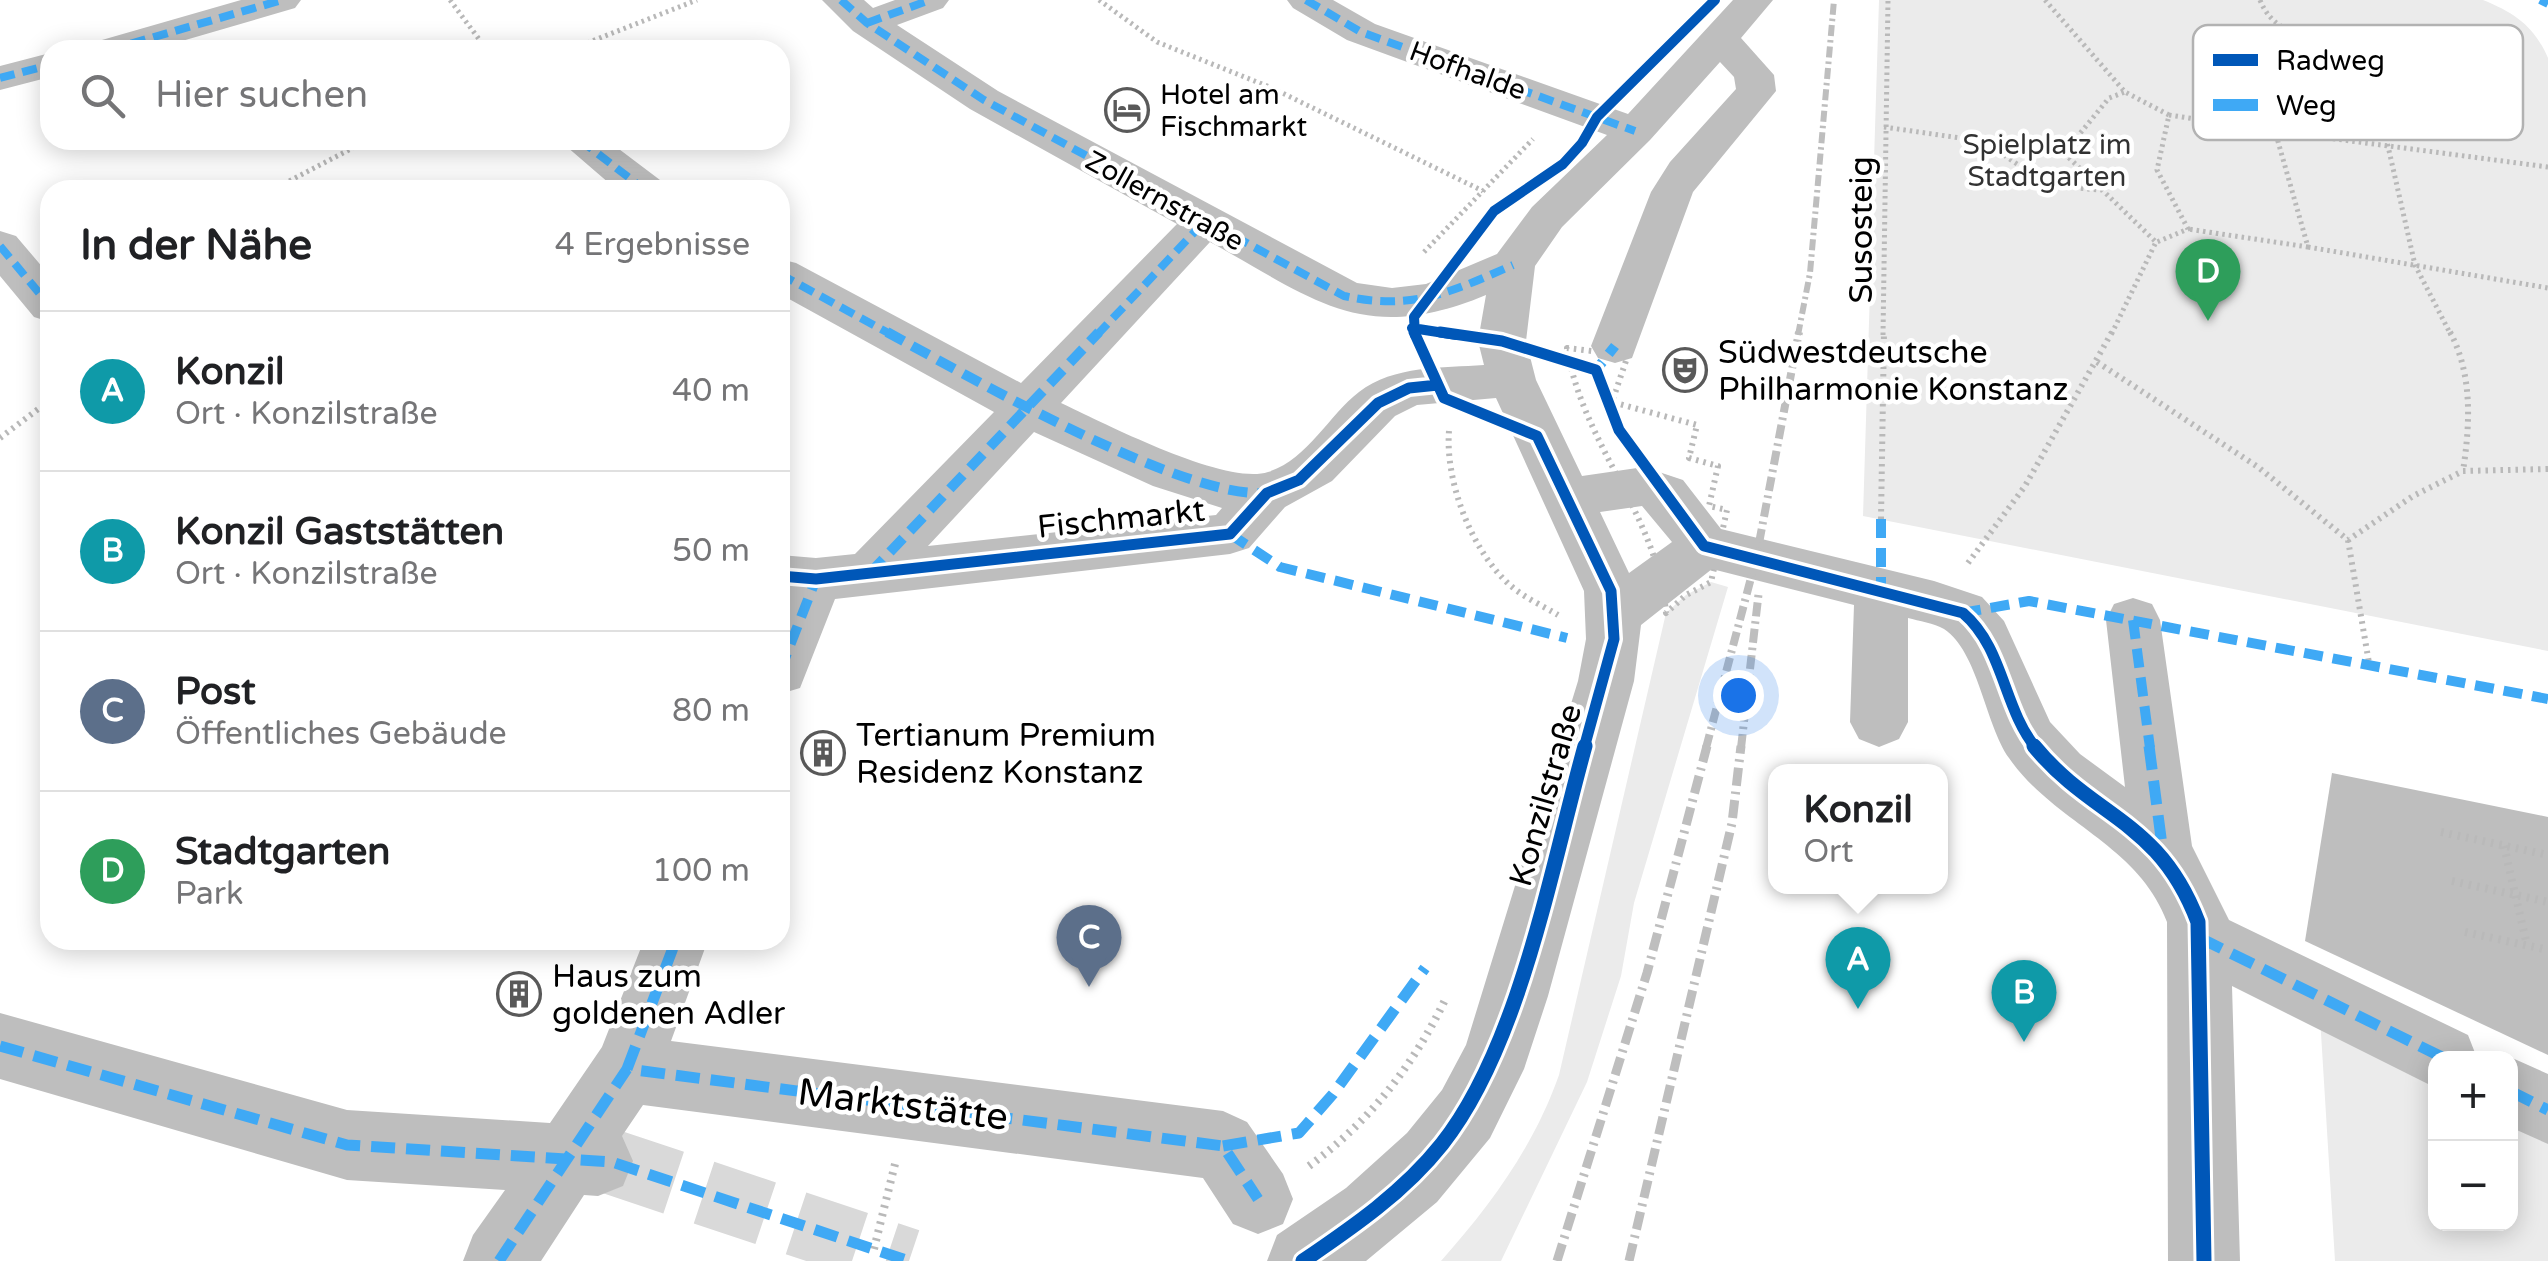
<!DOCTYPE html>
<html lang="de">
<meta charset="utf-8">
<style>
body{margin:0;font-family:"Varela Round",sans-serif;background:#f2f2f2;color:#202124}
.controls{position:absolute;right:30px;bottom:30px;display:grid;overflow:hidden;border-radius:20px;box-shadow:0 5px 25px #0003}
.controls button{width:90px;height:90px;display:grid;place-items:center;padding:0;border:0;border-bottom:2px solid #e0e0e0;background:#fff;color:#202124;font:50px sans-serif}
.you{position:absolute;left:1738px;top:695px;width:35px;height:35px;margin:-25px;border:8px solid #fff;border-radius:50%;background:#1a73e8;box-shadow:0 0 0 15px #1a73e833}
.badge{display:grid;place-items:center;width:65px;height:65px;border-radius:50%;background:#0b8043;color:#fff;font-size:32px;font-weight:700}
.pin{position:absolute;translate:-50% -82px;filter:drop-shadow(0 2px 5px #0008)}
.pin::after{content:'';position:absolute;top:52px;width:35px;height:30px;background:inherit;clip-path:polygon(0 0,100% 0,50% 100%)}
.popup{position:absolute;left:1768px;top:764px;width:180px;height:130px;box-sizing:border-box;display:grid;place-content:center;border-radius:20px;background:#fff;filter:drop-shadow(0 2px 8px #0005);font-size:32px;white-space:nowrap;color:#757577}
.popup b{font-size:38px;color:#202124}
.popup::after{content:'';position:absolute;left:50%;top:100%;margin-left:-20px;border:20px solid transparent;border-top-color:#fff}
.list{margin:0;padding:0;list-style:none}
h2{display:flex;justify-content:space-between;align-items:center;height:130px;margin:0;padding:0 40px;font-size:42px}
h2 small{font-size:32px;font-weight:400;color:#757577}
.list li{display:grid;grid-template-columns:65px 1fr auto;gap:30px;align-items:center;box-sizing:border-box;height:160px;padding:0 40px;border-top:2px solid #e0e0e0}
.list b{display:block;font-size:38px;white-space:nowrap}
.list p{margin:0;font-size:32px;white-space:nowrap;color:#757577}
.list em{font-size:32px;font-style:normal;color:#757577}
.icon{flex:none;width:55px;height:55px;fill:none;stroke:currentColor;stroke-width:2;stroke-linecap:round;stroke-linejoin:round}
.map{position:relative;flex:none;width:2548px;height:1261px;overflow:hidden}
.search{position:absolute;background:#fff;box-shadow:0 5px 25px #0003;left:40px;top:40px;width:750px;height:110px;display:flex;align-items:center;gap:25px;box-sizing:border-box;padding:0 35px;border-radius:30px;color:#757577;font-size:38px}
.panel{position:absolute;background:#fff;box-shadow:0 5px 25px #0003;left:40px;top:180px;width:750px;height:770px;border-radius:30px}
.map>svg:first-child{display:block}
.green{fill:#ebebeb}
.water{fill:#bebebe}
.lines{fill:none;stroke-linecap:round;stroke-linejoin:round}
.minor-tunnel{stroke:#d9d9d9;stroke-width:65;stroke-dasharray:65 32;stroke-linecap:butt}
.path-far2{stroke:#b9b9b9;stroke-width:5;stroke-dasharray:2.5 4;stroke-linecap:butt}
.path-far1{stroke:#b9b9b9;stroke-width:6;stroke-dasharray:2.5 5;stroke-linecap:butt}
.path{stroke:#b9b9b9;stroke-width:8;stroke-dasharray:2.5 6;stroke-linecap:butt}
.minor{fill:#bebebe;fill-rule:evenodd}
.rail-far2{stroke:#bebebe;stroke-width:6;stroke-dasharray:11 4 2.5 4;stroke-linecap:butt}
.rail-far1{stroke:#bebebe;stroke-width:8;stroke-dasharray:14 5 2.5 5;stroke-linecap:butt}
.rail{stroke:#bebebe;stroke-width:9;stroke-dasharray:18 6 2.5 6;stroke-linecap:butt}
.quiet-far2{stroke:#3fa9f5;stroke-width:8;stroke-dasharray:15 8;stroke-linecap:butt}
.quiet-far1{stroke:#3fa9f5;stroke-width:10;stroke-dasharray:19 10;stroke-linecap:butt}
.quiet{stroke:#3fa9f5;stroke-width:11;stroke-dasharray:24 11;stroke-linecap:butt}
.cycleway-far2-casing{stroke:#fff;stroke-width:15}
.cycleway-far1-casing{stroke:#fff;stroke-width:18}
.cycleway-casing{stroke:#fff;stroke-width:21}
.cycleway-far2{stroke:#0057b8;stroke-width:10}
.cycleway-far1{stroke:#0057b8;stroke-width:11}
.cycleway{stroke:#0057b8;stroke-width:15}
.labels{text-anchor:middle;stroke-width:9;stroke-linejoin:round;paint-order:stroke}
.far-street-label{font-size:28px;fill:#000;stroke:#fff}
.far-poi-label{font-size:28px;fill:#000;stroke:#fff;text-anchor:start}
.far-park-label{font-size:28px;fill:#323232;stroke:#fff}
.street-label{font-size:32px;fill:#000;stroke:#fff}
.poi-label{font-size:32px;fill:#000;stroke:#fff;text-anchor:start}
.near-street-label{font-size:38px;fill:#000;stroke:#fff}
.key{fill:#fff;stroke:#b2b2b2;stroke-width:2.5}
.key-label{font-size:28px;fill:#000}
</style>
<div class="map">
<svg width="2548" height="1261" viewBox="0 0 2548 1261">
<rect width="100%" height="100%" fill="#fff"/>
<!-- green -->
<path class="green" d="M1879,0H2483C2515,13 2534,26 2548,58V651L1863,516Z
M1711,582L1728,587L1634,903L1621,976L1587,1082L1501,1261H1441C1491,1205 1534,1146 1559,1075L1666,613L1686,595Z
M2320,1017L2435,1073L2436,1224H2510L2511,1110L2548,1129V1261H2335Z"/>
<!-- water -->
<path class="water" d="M2332,773L2548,817V1055L2305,941Z"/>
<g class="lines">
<!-- minor-tunnel -->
<path class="minor-tunnel" d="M612,1162L909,1261"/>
<!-- path-far2 -->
<path class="path-far2" d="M450,0L487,50
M1099,0L1157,42L1272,88L1483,191
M2045,0L2125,92L2169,115L2157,170L2188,229L2157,242
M2260,0C2282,55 2349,24 2375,89L2415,265L2451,335
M569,50L697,0
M2169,115L2275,131L2308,247L2188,229
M1884,127L2064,153L2156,242L2111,335
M2275,131L2548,167
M1989,143C2025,173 2054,188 2101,190
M2064,153L2109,98L2125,92
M272,190L368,140
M2308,247L2548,288
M1424,252L1533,139
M1883,335L1888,0"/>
<!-- path-far1 -->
<path class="path-far1" d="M2450,332C2473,375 2470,425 2463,471
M1606,343L1630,349L1612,402L1697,425L1689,458L1718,466L1709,506L1727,510L1711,582L1686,595L1666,613C1658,516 1583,445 1567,348L1592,351Z
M2097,362L2258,467L2348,540L2413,496L2463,471L2548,469
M1449,431C1445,482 1472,552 1511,586C1525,598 1543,606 1558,615
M0,438L50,400
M1881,519L1884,332
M2348,540L2369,663
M1968,563L2025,486L2112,332"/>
<!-- path -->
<path class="path" d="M2441,832L2548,855
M2504,846L2527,945
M2452,881L2548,902
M2465,932L2548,950
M1309,1166C1369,1122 1413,1066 1445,1000
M874,1249L895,1164"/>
<!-- minor -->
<path class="minor" d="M241,0H301L295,8L151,50H89L95,42Z
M822,0H864L873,8L895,0H949L943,8L897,25L998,91L1357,283L1392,288L1426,284L1497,254L1532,207L1607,135L1347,40L1293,8L1287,0H1333L1375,24L1628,114L1733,0H1773L1741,38L1774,75L1776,91L1693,192L1632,358L1615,363L1598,358L1591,346L1651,192L1670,162L1736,89L1734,77L1720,62L1650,140L1562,227L1535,266L1526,341L1536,380L1582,476L1644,467L1683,480L1721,529L1934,581L1982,597L2004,621L2050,722L2080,754L2125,787L2106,620L2114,604L2133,598L2152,604L2160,620L2192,846L2229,920L2468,1035L2477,1058H2436V1088L2232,986L2240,1261H2168L2167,922C2138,844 2054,823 2009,758C1985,724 1978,651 1944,629C1934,623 1919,621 1908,618V722L1899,739L1879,747L1859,739L1850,722L1854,605L1712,569L1641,625L1634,681L1548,996L1524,1069L1490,1138L1437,1202L1366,1261H1267L1277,1235L1346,1188L1407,1133L1442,1090L1466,1045L1578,681L1586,639L1584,591L1496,398L1417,405L1395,416L1332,481L1285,507L1249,548L1230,554L835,599L800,688L780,694V555L816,558L855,554L994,412L780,294V259L796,263L1021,383L1177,224L970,109L853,31ZM1210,242C1315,300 1364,346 1486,295L1478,341L1484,365C1443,368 1394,365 1359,392C1329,415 1307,460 1268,472C1225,486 1104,423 1061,403ZM1034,432L1153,486L1222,508L1216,515L928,546ZM1642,506L1672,542L1629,573L1600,512Z
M50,53V77L0,90V66Z
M559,140H607L660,180L666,190H617Z
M0,231L16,236L50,276V322L34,317L0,276Z
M644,940H708L671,1041L1223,1111L1247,1122L1283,1174L1293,1199L1283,1224L1258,1234L1233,1224L1203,1178L643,1105L622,1136L633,1161L623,1186L598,1196L584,1195L541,1261H463L473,1235L505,1190L347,1180L0,1079V1013L347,1110L550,1123L602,1047Z
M2510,1057L2548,1074V1144L2510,1127V1058H2507Z"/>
<!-- rail-far2 -->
<path class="rail-far2" d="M1798,335L1810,273L1834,0"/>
<!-- rail-far1 -->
<path class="rail-far1" d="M1706,748L1756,559L1799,332
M1741,748L1759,590"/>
<!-- rail -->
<path class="rail" d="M1557,1261L1647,973L1707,746
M1629,1261L1732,823L1741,746"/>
<!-- quiet-far2 -->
<path class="quiet-far2" d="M841,0L867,23L984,100L1344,296C1413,311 1451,292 1513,265
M1306,0L1361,32L1635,131
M2540,0L2548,4
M867,23L930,0
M109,50L282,0
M0,78L50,65
M580,140L645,190
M0,246L50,306
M780,274L892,335
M1097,335L1204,222"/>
<!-- quiet-far1 -->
<path class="quiet-far1" d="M887,332C968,376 1185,501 1269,493
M1599,378L1596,370L1615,346
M1881,519V590L1888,592
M1230,534L1280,567L1567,638
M870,573L1099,332
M1962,613L2029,601L2548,699
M2133,620L2150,748
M780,671L816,579"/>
<!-- quiet -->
<path class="quiet" d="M2149,746L2163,853
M2200,938L2444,1058
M0,1046L347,1145L612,1162L909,1261
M627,1069L676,940
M2510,1091L2548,1110
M1223,1146L1299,1133L1333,1094L1425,968
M499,1261L627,1069L1223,1146L1258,1199"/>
<!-- cycleway-far2 casing -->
<g class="cycleway-far2-casing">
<path id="cycleway-far2" d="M1412,328L1457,335
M1415,335L1414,317L1494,211L1563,164L1582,143L1597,117L1715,0"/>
</g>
<!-- cycleway-far1 casing -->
<g class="cycleway-far1-casing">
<path id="cycleway-far1" d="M1414,332L1444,398L1537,436L1611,591L1614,639L1584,748
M1440,332L1502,341L1596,370L1619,430L1704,546L1963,613C2004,648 2003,708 2036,748
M780,576L816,579L1230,534L1267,493L1299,480L1378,403L1409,388L1438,385"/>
</g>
<!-- cycleway casing -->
<g class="cycleway-casing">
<path id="cycleway" d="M2034,746C2094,819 2159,819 2198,922L2204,1261
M1303,1261C1353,1227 1404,1192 1442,1144C1520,1045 1551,868 1585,746"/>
</g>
<!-- cycleway-far2 -->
<use href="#cycleway-far2" class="cycleway-far2"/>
<!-- cycleway-far1 -->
<use href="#cycleway-far1" class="cycleway-far1"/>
<!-- cycleway -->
<use href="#cycleway" class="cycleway"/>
</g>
<!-- icons -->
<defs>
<g id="hotel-ring" transform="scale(2.25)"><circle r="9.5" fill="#fff" stroke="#595959" stroke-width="1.5"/><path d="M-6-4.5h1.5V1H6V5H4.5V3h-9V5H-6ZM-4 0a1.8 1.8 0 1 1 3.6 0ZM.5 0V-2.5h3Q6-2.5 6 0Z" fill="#595959"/></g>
<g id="theatre-ring" transform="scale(2.25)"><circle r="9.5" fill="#fff" stroke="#595959" stroke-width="1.5"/><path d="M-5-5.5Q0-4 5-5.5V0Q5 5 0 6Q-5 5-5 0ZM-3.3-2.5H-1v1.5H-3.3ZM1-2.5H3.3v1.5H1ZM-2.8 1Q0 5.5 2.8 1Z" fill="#595959"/></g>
<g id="building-ring" transform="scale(2.25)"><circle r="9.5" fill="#fff" stroke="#595959" stroke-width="1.5"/><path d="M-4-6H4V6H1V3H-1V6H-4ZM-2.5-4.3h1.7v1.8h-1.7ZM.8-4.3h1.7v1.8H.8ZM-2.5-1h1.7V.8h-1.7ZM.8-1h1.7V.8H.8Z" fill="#595959"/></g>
</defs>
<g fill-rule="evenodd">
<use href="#hotel-ring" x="1127" y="110"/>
<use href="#theatre-ring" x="1685" y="370"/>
<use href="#building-ring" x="823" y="753"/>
<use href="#building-ring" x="519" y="994"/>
</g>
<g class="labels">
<!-- far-street labels -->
<g class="far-street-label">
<text transform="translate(1468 70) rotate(20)" y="10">Hofhalde</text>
<text transform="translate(1165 200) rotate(29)" y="10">Zollernstraße</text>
</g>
<!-- far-poi labels -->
<g class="far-poi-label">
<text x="1160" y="104">Hotel am<tspan x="1160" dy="32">Fischmarkt</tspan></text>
</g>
<!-- far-park labels -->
<g class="far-park-label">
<text x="2047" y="154">Spielplatz im<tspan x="2047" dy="32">Stadtgarten</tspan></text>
</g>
<!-- street labels -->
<g class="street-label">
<text transform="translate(1861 230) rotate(-90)" y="11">Susosteig</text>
<text transform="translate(1121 518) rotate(-6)" y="11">Fischmarkt</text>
<text transform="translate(1545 795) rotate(-74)" y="11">Konzilstraße</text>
</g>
<!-- poi labels -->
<g class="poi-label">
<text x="1718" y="363">Südwestdeutsche<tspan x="1718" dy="37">Philharmonie Konstanz</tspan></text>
<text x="856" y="746">Tertianum Premium<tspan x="856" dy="37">Residenz Konstanz</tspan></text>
<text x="552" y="987">Haus zum<tspan x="552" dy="37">goldenen Adler</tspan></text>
</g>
<!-- near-street labels -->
<g class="near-street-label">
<text transform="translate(903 1104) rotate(7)" y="13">Marktstätte</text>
</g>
</g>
<!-- legend -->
<rect x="2193" y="25" width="330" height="115" rx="15" class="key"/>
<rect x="2213" y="54" width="45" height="12" fill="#0057b8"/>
<rect x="2213" y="99" width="45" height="12" fill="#3fa9f5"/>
<g class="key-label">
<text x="2276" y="70">Radweg</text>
<text x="2276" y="115">Weg</text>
</g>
</svg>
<div class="controls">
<button>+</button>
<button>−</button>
</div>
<div class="you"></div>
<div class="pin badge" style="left:1858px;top:1009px;background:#0f9aa8">A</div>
<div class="popup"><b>Konzil</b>Ort</div>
<div class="pin badge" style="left:2024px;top:1042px;background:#0f9aa8">B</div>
<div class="pin badge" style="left:1089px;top:987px;background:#5c6f8a">C</div>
<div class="pin badge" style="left:2208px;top:321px;background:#2e9e5b">D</div>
<div class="search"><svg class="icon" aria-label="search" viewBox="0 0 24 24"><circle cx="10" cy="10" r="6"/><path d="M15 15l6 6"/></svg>Hier suchen</div>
<section class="panel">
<h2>In der Nähe<small>4 Ergebnisse</small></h2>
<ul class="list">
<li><span class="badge" style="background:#0f9aa8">A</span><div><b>Konzil</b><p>Ort · Konzilstraße</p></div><em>40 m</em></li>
<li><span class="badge" style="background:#0f9aa8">B</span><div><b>Konzil Gaststätten</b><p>Ort · Konzilstraße</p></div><em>50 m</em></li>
<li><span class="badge" style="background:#5c6f8a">C</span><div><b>Post</b><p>Öffentliches Gebäude</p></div><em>80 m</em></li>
<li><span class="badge" style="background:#2e9e5b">D</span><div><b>Stadtgarten</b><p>Park</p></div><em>100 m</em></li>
</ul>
</section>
</div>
